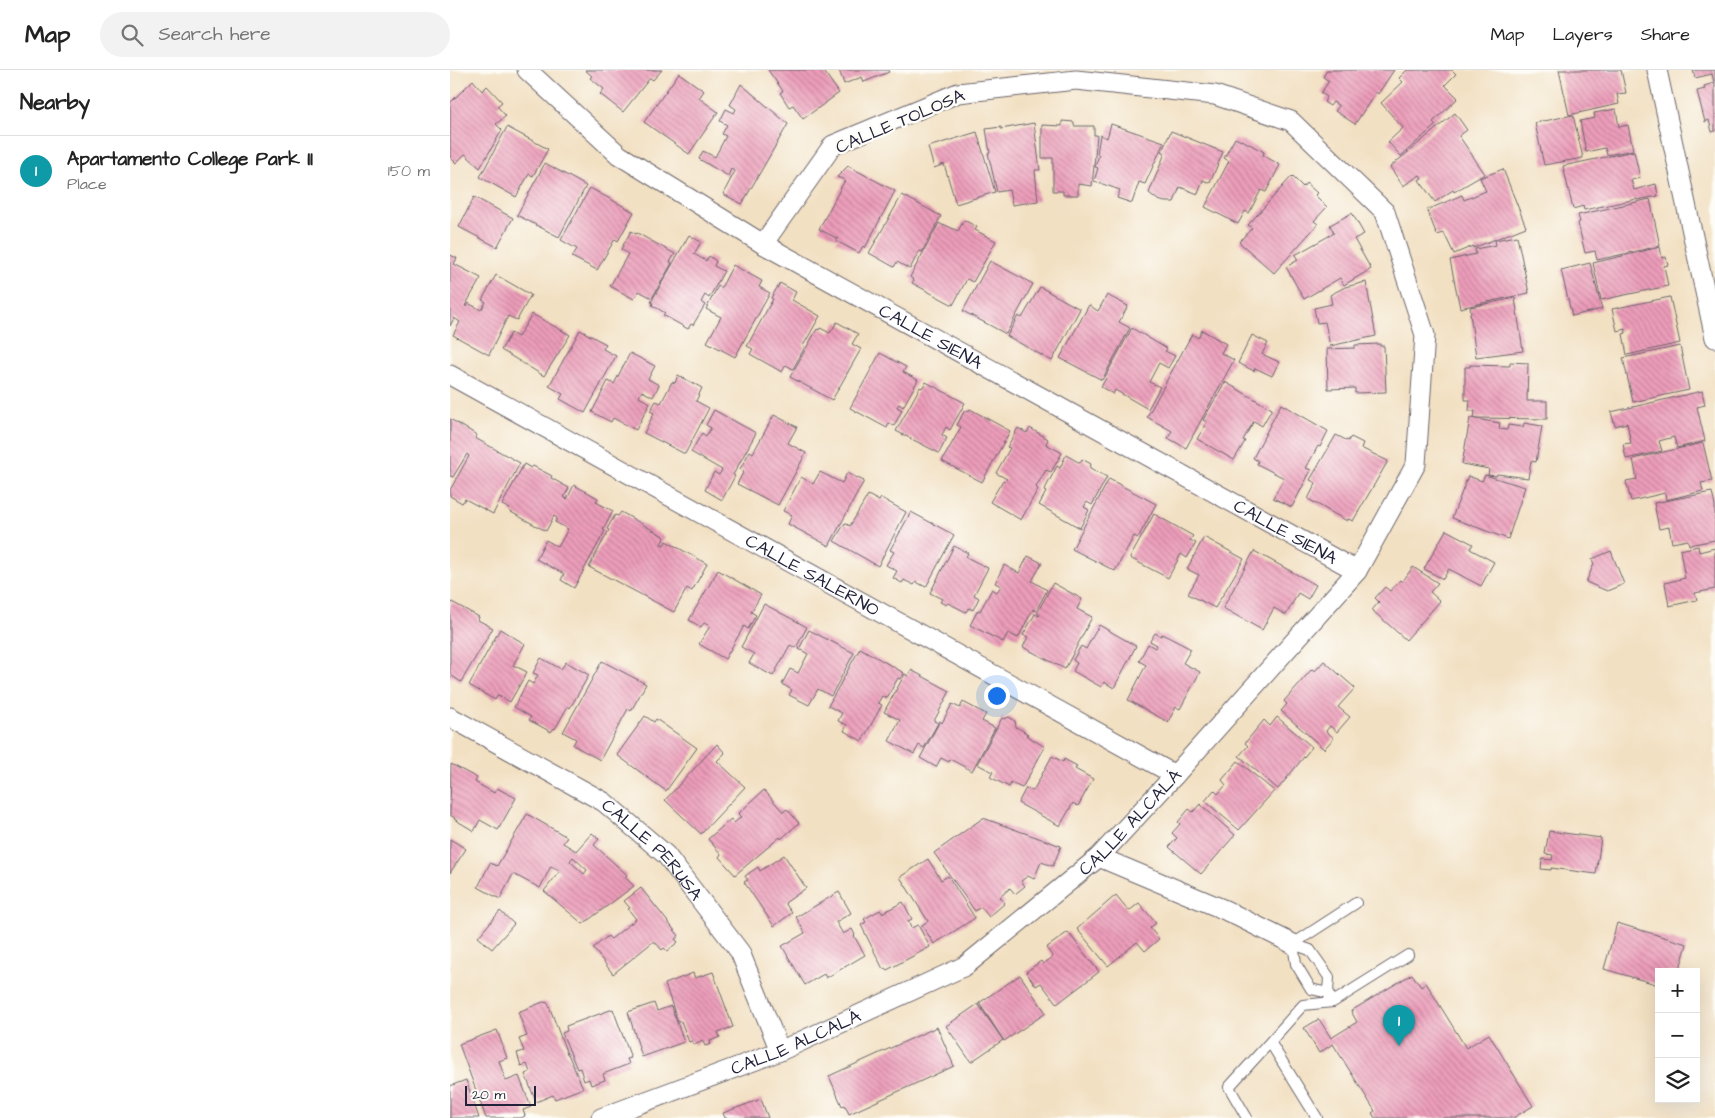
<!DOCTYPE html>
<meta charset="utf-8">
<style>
body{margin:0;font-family:"Architects Daughter",sans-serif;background:#f2f2f2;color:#222}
.controls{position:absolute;right:15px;bottom:15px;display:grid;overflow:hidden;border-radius:0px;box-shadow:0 5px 20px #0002}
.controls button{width:45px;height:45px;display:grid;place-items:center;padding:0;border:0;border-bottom:1px solid #e0e0e0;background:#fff;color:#222;font:25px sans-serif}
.scale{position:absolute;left:15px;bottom:12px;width:71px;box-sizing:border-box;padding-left:5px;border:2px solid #22223b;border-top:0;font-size:14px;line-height:18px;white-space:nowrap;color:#22223b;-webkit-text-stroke:4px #fdfcf7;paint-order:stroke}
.you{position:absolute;left:546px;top:625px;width:18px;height:18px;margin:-12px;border:4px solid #fff;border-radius:50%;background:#1a73e8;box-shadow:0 0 0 8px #1a73e833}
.badge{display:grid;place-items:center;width:32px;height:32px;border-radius:50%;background:#111827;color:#fff;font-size:16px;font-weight:700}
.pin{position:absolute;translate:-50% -41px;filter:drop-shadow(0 1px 2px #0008)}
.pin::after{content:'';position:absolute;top:26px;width:18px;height:15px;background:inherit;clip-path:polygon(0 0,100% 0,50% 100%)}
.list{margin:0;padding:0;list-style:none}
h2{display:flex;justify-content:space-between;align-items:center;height:65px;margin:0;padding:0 20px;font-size:21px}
h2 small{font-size:16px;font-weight:400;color:#767676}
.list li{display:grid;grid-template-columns:32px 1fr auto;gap:15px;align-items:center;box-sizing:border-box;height:70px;padding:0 20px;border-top:1px solid #e0e0e0}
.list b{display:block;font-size:19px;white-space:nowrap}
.list p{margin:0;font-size:16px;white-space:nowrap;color:#767676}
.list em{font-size:16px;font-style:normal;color:#767676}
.icon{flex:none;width:28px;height:28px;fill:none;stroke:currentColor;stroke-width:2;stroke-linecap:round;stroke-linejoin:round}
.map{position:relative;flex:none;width:1265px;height:1048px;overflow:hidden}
header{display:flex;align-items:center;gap:30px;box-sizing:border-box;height:70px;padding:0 25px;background:#fff;border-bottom:1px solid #e0e0e0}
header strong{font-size:24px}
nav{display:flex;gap:28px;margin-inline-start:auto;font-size:18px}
.search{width:350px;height:45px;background:#f2f2f2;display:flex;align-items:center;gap:12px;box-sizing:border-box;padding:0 18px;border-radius:28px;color:#767676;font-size:19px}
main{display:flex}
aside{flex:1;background:#fff}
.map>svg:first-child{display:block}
.building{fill:url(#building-back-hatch);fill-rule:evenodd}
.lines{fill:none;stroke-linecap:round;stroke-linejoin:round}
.lane-casing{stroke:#6b646a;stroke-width:12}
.street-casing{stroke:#6b646a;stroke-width:21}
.lane{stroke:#fff;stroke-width:10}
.street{stroke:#fff;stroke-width:19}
.labels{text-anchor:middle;stroke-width:5;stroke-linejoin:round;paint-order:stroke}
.street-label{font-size:18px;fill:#22223b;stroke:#fdfcf7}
</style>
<header>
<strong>Map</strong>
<div class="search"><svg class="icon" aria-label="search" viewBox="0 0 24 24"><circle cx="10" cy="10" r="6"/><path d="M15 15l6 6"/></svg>Search here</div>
<nav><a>Map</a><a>Layers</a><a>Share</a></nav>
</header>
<main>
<aside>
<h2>Nearby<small></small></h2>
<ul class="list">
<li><span class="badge" style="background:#0f9aa8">1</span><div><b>Apartamento College Park II</b><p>Place</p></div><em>150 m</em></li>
</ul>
</aside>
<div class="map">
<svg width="1265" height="1048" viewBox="0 0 1265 1048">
<defs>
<pattern id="building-back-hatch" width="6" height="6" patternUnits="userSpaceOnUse" patternTransform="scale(1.25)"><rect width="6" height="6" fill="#ed9dba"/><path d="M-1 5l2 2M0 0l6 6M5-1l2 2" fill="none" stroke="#c08098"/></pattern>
</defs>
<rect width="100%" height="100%" fill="#fdfcf7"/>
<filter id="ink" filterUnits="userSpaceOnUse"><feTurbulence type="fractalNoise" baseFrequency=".02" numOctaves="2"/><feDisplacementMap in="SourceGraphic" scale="10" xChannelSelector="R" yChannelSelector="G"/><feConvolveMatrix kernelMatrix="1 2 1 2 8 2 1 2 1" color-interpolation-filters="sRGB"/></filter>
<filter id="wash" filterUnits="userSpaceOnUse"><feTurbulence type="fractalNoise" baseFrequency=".0096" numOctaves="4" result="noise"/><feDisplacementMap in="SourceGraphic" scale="20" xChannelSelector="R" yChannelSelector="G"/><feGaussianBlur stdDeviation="1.12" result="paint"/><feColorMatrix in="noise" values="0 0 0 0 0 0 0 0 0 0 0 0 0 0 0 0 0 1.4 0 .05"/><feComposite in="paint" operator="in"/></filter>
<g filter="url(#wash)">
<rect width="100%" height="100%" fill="#f2e0c2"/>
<g id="blocks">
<!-- building -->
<path class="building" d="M135,0H212L203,10L200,8L173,42L150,24L154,19L140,8L142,6Z
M318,0H373L389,23L353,49L343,35L339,37L330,23L333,21Z
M389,0H438L439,2L414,12L412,7L394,14Z
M877,0H944L928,24L926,22L905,54L885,41L889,36L883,32L880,36L874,32L877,27L871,23L879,11L873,7Z
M957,0H1002L1006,4L995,15L1008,28L983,52L986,55L951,86L938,72L953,58L931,33L953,12L949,8Z
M1109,0H1171L1176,23L1167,24L1169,34L1119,45Z
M1243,0H1265V61L1262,62L1259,50L1255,52L1247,21L1255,19L1254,16L1264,13L1262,4L1245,8Z
M229,3L254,21L249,28L268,42L239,84L194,52Z
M23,10L32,21L37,16L52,32L47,36L56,46L46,54L52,60L30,98L15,84L6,93L0,87V33Z
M291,14L338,54L292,134L273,124L285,101L281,99L278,106L249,89L253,81L265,87L276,66L272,64L277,55L270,51L276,39L284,43L286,39L280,35Z
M1166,39L1169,57L1178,55L1183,80L1157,85L1155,78L1136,82L1130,51L1145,48L1144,43Z
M1005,43L1017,60L1009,66L1035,104L1004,122L1003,120L985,132L969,110L972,108L970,105L953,116L940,97Z
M1123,45L1133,88L1094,95L1085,53Z
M612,51L624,52V56H644V65H647L642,116L628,114V125H613V121H603V88H592V55L612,56Z
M584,53L590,100H585L588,131L562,135L559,120L547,122L538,83H540L536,59L551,57V59Z
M661,54L714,72L695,114L689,112L682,133L667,128L670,120L644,111L648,98L645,97L649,85L647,84L650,65L657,68Z
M57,57L98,79L83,106L79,104L66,127L30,107Z
M721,61L773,82L760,113L753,110L748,124L730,117L724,132H715L708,130L699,123L715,83L712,81Z
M527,62L545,122L506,134L494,94L484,98L478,77Z
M785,68L791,71L792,70L814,82L813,85L830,95L816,122L811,120L799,143L795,141L788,154L755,137L779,91L774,88Z
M1184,81L1190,108L1181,110L1184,120L1206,114L1208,126L1187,130V129L1134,140L1133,136L1123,139L1113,96Z
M95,93L136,116L109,167L67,145Z
M398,96L445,121L415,178L413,176L409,183L386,171L388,169L369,159L395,110L387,107Z
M1053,99L1076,157L1023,178V176L1004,184L994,163L987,165L977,140L1012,125L1014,130L1036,121L1030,108Z
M842,106L853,117L856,113L867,123L865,125L877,137L864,151L868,154L824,203L789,172L802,158L798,155Z
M140,118L184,142L168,171L165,169L147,200L122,187L127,179L111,170Z
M452,125L491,146L472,182L469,181L460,199L447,192L444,197L419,183Z
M24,127L63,148L47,177L9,157Z
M1200,129L1210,176L1147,190L1145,181L1135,183L1128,153L1130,152L1128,145Z
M902,143L914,164L904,169L921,199L894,215L890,208L854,229L836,197L848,190L845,185L884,163L880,155Z
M514,150L527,157L525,160L546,171L523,212L517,209L503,235L462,213L464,210L460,207L489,153L494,156L495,155L508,161Z
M181,161L186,164L187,163L225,184L220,192L222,193L202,228L189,221L184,229L160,216L178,184L171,179Z
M239,165L251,172L244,184L256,191L259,186L266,191L264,196L274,201L259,228L255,225L251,232L255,235L243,255L241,254L238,259L213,245L215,243L202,235L203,233L201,232Z
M1067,166L1079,223L1010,238L1000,190L1026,184L1025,179L1046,175L1045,170Z
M1210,177L1212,188L1216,187L1218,195L1214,196L1218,216L1151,230L1143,193Z
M0,185L7,188L4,194L31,208L15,236L17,237L18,233L31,240L36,232L32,230L46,205L81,225L67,250L58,246L39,285L3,265L10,252L4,248L0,256Z
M540,191L583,214L556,264L513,241Z
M1140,193L1152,239L1122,246L1111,200Z
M283,195L312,211L309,217L320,223L285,287L257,272L271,247L256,239L268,216L271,218Z
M916,212L926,266L880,276L875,252L867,253L864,238L882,234L880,225L895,217Z
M330,213L346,222L342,230L370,246L353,276L355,277L343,299L336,295L332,302L300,284L303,279L297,276L323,229L321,228Z
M590,217L630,239L602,291L557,266L568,246L572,248Z
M657,225L678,236L669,252L680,258L652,310L610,288L639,235L648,241Z
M1220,227L1230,273L1177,285L1173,264L1176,263L1175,259L1167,261L1162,239Z
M1065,228L1073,281L1026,287L1020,243H1021L1020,237Z
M82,244L120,265L94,306L51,280L61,263L68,267Z
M387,252L408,264L402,274L411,279L382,330L340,307L367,259L369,260L370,258L380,263Z
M682,258L717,279L715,281L725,286L718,298L709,293L699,312L710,317L698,339L665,320L663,324L651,317L656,308L655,307Z
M130,260L156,274L153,279L166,286L135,343L110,329L113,324L99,316Z
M752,260L776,274L771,283L784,290L736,378L718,368L722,361L697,347L742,264L748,268Z
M802,265L818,273L812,284L829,292L822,306L805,298L804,301L788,293Z
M930,274V276H934L936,322L905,323V318L878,319L877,279L905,278V275Z
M1230,276L1239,320L1183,332L1173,288Z
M180,283L205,296L198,309L209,315L203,327L192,321L189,327L200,333L186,360L163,348L161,352L142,342L158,311L164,314Z
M430,283L456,297L453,302L468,310L453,337L449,334L447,337L452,340L444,356L439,353L437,358L400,338Z
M1060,292L1078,293L1077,331H1097V349L1024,348L1025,341H1019L1020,330H1015V297H1020V295L1060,296Z
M228,305L252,318L246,331L259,338L235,384L194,363L204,343L200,341L206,331L211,333L222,312L225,313Z
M476,312L515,333L500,360L496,357L492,365L497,368L489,383L446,361L470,317L472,318Z
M775,312L822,339L812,356L804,351L793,370L795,371L784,390L747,369L757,352L753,350Z
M1252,321L1255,335L1247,337L1255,371L1227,378L1224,367L1209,371L1212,381L1176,389L1173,374L1181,373L1177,353L1165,356L1161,342Z
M831,334L878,361L870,377L868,376L856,398L861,400L842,437L823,428L834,408L807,394L808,391L803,388Z
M520,339L560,361L532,412L492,391L511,357L507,355L515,340L518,342Z
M264,340L306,363L283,405L285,406L272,430L255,420L264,402L269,405L272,400L241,382L252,363L256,366L261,358L256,355Z
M324,345L347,357L338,373L356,383L328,435L287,414L294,401L290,399L300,381L303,383Z
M1020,348L1050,353L1049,359L1057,360L1058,355L1073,357L1074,353L1092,356L1086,392L1081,391L1078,408L1047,404L1046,406L1038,405L1039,399L1012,394Z
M0,349L27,365L25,368L70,393L43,444L15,429L12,433L0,426V420L19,386L17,384L3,407L0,406Z
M568,358L577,363L580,358L598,369L596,374L612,383L601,402L596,400L586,417L588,419L571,450L540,432L553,410L555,411L557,409L546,403L560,378L557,377Z
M886,365L898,371L901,367L913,373L911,378L938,391L903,451L898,449L897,451L858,429L866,413L860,410Z
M1253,373L1262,411L1251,413L1253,421L1216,430L1215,423L1181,431L1176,411L1187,409L1183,389Z
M616,385L630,393L632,389L641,394L640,398L657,407L642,435L637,432L634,437L639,440L630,458L589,435L596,422L594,421L607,396L610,398Z
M74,394L81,398L83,396L102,406L101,408L119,418L114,427L117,429L124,415L148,428L146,432L163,441L153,460L155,461L124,518L111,510L114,504L86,489L96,470L108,477L118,459L105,452L107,448L104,446L96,461L59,441L60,439L52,435Z
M370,402L392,413L397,403L414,411L379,476L338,454L342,445L333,441L351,407L363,414Z
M1035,405L1075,417L1058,469L1002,448L1018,406L1032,411Z
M659,409L706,434L688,468L684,466L665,501L622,479Z
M1262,422L1265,436V470L1239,475L1238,470L1222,473L1219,457L1209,459L1204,433Z
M418,425L429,431L431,428L456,442L428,496L384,471L395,453L400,456Z
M171,442L215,467L211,474L214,475L216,471L257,494L242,521L237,518L224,542L139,497L159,460L157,459L165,445L168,446Z
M461,442L504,465L476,517L466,512L464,515L454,510L452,513L443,508L447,501L436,495L444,482L440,480Z
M704,444L743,466L740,470L746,473L737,488L731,484L718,508L680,488Z
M996,460L1023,474L1020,479L1044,492L1031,516L999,499L993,509L974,499Z
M754,467L794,489L765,538L738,524L749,505L737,499Z
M504,476L518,483L516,487L538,498L524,525L529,528L523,540L519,538L516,542L498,533L496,535L490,532L492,529L480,523Z
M1248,476L1249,482L1265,478V519L1245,523L1247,530L1219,536L1215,513L1235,508L1230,480Z
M804,481L866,515L858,529L848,523L836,545L824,538L812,560L773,538Z
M1161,481L1174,514L1157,521L1136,512L1144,494L1142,489Z
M578,486L592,493L582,511L597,520L586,541L583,539L568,568L558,563L553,572L520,555L528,540L530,541L542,519L547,522L551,516L545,513L554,495L569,503Z
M963,497L988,513L980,522L990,531L956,570L922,540L929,532L925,528L935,517L940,521L950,510L952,512Z
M268,500L311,525L301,542L306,545L298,559L294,556L275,589L249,574L260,556L254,553L251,557L239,550Z
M603,513L632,529L627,539L642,547L615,599L573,577L578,567L573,565L585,544L589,546L590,545L587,543Z
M2,532L29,547L28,550L43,558L11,612L2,606L0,609V536Z
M314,534L357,557L346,578L340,575L323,606L299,593L304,584L291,577Z
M649,555L686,576L664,618L654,612L651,617L623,601L627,593L623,590L631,576L636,579Z
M50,559L75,574L63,595L77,602L60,632L48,625L45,630L19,615Z
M359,560L404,583L381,626L368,619L359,635L339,625L342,620L332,614L340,599L348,603L358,584L349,579Z
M705,563L711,566L712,564L741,579L733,593L750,602L730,639L726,637L718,652L678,630L696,595L689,591L698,574L705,578L707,575L700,571Z
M410,578L454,603L450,609L448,608L437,628L432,626L428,633L432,635L412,671L394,661L397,655L388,651L392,643L378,636Z
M91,588L111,599L116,592L139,605L120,638L118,636L105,659L104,658L101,662L79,650L81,647L64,637L78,611L83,614L88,605L83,603Z
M152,591L196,614L181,641L178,639L150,690L123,675L126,669L113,662Z
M874,591L905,618L888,637L900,647L887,662L880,656L876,661L884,668L874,679L831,641L837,634L834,631L862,599L865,601Z
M461,600L500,621L484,651L488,653L474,678L469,675L464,684L439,671L450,650L434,642L455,604L458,606Z
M513,632L536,644L532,651L545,658L522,701L500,689L499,692L491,688L486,697L470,688L490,651L492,653L502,634L510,638Z
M195,646L204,652L206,649L247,678L216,721L167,685Z
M559,647L565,651L566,657L578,664L576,665L595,677L572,718L561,713L559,717L540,707L543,702L527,694L552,648L554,649Z
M827,647L862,677L828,719L789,686L798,676L795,673L814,650L820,656Z
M267,674L275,683L267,691L295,717L251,764L215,730Z
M602,686L613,692L614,689L627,696L625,699L643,709L628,736L623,733L610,756L568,733L576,718L583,721Z
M788,691L824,721L789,760L755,731L764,720L768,724L776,715L772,710Z
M1,694L27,708L25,712L44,723L47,718L66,728L48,760L30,750L24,761L4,749L5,748L0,745Z
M314,720L333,742L337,739L349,753L331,769L330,767L285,805L269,787L271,784L258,769L281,749L284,753L291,747L288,744Z
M750,734L785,765L751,804L719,777L727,768L722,763L730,754L728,752L739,739L743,742Z
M77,744L117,767L113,773L126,781L142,763L149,769L144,775L177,805L175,807L184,816L133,854L94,821L110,801L101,796L90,818L63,804L50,829L28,817L40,793L47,796ZM123,787L137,800L134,804L120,791Z
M533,748L611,776L603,796L591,792L584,809L578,806L571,811L575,816L565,824L560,818L550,827L555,833L539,847L531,837L525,841L484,783Z
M1099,761L1151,768L1146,804L1101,798V800L1091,799L1092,789L1102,790L1103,785L1095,784Z
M0,769L16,779L0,803Z
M334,785L356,818L335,833L342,843L324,856L294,812L298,810L295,806L308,797L310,801Z
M478,789L491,810L498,806L525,848L484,874L472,855L478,851L450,807Z
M191,818L229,866L225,869L228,872L217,881L214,878L212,880L204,871L163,904L143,878L158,866L161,869L186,849L178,839L180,838L174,831Z
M389,822L401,843L386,852L393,864L402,859L405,865L404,866L415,885L376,908L374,904L355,915L332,876L355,863L346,847Z
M666,825L679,841L689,833L706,853L700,858L709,869L695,881L687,872L658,896L627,859Z
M453,832L462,849L458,851L461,858L468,855L480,877L437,900L435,898L433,899L411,855L416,852L414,849L430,840L432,843Z
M50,841L64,854L42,879L28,867Z
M1167,853L1237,874L1229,902H1209V915L1154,899Z
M618,862L649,902L607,934L591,913L586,916L576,902L591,891L593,894L603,887L596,878Z
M263,902L283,957L268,962L270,967L260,971L261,974L255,976L253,971L244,975L242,971L239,972L231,951L228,952L215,914L243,903L245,908Z
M962,904L971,917L976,913L1016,978L1039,964L1083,1036L1063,1048H925L922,1043L925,1041L883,974L869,983L854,958L869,949L881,968L907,952L901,941Z
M570,905L596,943L554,971L529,933Z
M93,932L98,933L117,984H118L133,1018L105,1029L103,1025L86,1032L75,1004L80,1002L77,994L71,996L67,983L74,981L69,969L77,966L68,942Z
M204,933L207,941L221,936L234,972L192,987L178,942Z
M528,934L553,970L521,992L496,956Z
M163,939L181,988L177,989L179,994L153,1004L155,1010L141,1015L139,1009L134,1011L130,998L127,999L112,963L117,961L116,956Z
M487,957L504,996L399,1044L395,1035L392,1036L379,1006Z
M47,960L57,988L49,991L56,1011L69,1006L81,1037L73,1040L75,1046L71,1048H36L9,974Z
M16,1010L29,1048H0V1016Z
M311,1029L318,1048H275L273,1043Z"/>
</g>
</g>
<g filter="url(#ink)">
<use href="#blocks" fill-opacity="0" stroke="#6b646a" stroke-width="1"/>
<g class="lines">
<!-- lane casing -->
<g class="lane-casing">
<path id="lane" d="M843,874L860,880L879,907L878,923L883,932L958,885
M843,874L906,833
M843,874L846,894L861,919L878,923
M797,1048L779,1017L820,972
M867,1048L820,972L853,935L883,932"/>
</g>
<!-- street casing -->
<g class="street-casing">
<g id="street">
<path id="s1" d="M77,0L169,85L313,174L907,501"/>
<path d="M1207,0L1265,268"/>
<path id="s2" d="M0,305L725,705"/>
<path id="s3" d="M0,647L154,732L216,785L290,882L330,981"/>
<path d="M649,787L775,840L843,874"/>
<path id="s4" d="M151,1048L330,981L515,896L649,787L725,705L907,501L966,394L975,265L935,142L841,51L765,25L626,10L508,23L383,75L313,174"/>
</g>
</g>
<!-- lane -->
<use href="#lane" class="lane"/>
<!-- street -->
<use href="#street" class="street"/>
</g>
</g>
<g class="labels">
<!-- street labels -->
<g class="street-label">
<text transform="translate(450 51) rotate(-23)" y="6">CALLE TOLOSA</text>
<text dy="6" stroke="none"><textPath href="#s1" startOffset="486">CALLE SIENA</textPath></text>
<text dy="6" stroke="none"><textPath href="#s1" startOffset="891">CALLE SIENA</textPath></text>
<text dy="6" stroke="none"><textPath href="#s2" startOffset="414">CALLE SALERNO</textPath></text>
<text dy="6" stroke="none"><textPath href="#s4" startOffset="614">CALLE ALCALÁ</textPath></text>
<text dy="6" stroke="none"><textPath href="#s3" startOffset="244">CALLE PERUSA</textPath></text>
<text dy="6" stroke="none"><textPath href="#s4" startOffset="209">CALLE ALCALÁ</textPath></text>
</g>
</g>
</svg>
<div class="controls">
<button>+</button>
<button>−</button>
<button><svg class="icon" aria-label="layers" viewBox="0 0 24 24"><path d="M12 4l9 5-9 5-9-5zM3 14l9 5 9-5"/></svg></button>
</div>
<div class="scale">20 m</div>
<div class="you"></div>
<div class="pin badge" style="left:949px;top:976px;background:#0f9aa8">1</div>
</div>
</main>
